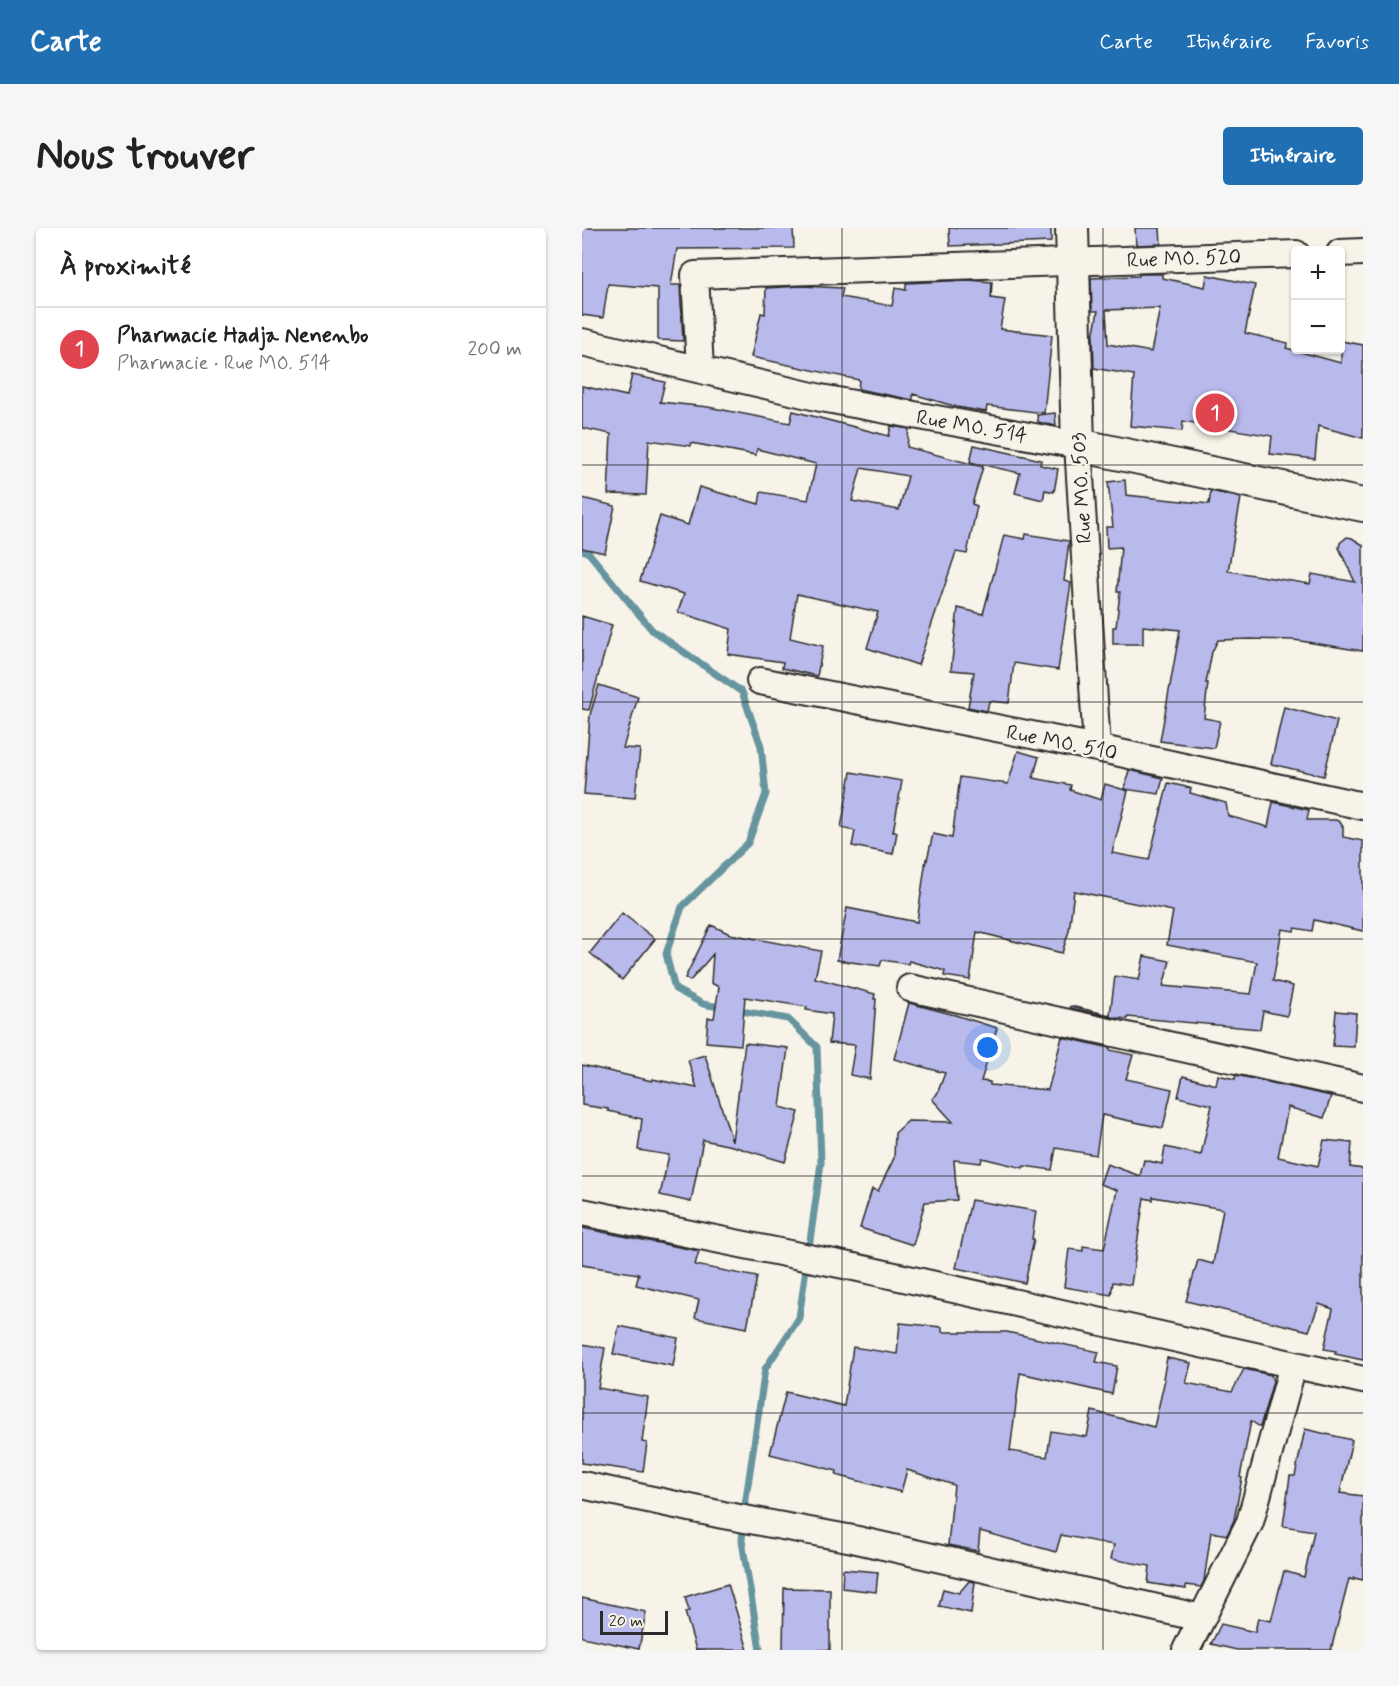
<!DOCTYPE html>
<html lang="fr">
<meta charset="utf-8">
<style>
body{margin:0;font-family:Mynerve,sans-serif;background:#f6f6f6;color:#222}
.controls{position:absolute;right:18px;top:18px;display:grid;overflow:hidden;border-radius:6px;box-shadow:0 2px 4px #0004}
.controls button{width:54px;height:54px;display:grid;place-items:center;padding:0;border:0;border-bottom:2px solid #e0e0e0;background:#fff;color:#222;font:30px sans-serif}
.scale{position:absolute;left:18px;bottom:15px;width:68px;box-sizing:border-box;padding-left:6px;border:3px solid #2b2b2b;border-top:0;font-size:16px;line-height:21px;white-space:nowrap;color:#2b2b2b;-webkit-text-stroke:4px #f7f3e8;paint-order:stroke}
.you{position:absolute;left:406px;top:820px;width:21px;height:21px;margin:-15px;border:4px solid #fff;border-radius:50%;background:#1a73e8;box-shadow:0 0 0 9px #1a73e833}
.badge{display:grid;place-items:center;width:39px;height:39px;border-radius:50%;background:#1f6fb2;color:#fff;font-size:20px;font-weight:700}
.pin{position:absolute;translate:-50% -50%;border:3px solid #fff;box-shadow:0 2px 6px #0006}
.list{margin:0;padding:0;list-style:none}
h2{display:flex;justify-content:space-between;align-items:center;height:78px;margin:0;padding:0 24px;font-size:26px}
h2 small{font-size:20px;font-weight:400;color:#767676}
.list li{display:grid;grid-template-columns:39px 1fr auto;gap:18px;align-items:center;box-sizing:border-box;height:84px;padding:0 24px;border-top:2px solid #e0e0e0}
.list b{display:block;font-size:22px;white-space:nowrap}
.list p{margin:0;font-size:20px;white-space:nowrap;color:#767676}
.list em{font-size:20px;font-style:normal;color:#767676}
.map{position:relative;flex:none;width:781px;height:1422px;overflow:hidden;border-radius:6px}
header{display:flex;align-items:center;gap:36px;box-sizing:border-box;height:84px;padding:0 30px;background:#1f6fb2;color:#fff}
header strong{font-size:28px}
nav{display:flex;gap:33px;margin-inline-start:auto;font-size:21px}
.intro{display:flex;align-items:center;justify-content:space-between;box-sizing:border-box;height:144px;padding:0 36px}
h1{margin:0;font-size:42px}
.button{padding:15px 27px;border-radius:6px;background:#1f6fb2;color:#fff;font-size:21px;font-weight:700}
main{display:flex;gap:36px;padding:0 36px}
aside{flex:1;background:#fff;border-radius:6px;box-shadow:0 2px 4px #0004}
.map>svg:first-child{display:block}
.lines{fill:none;stroke-linecap:round;stroke-linejoin:round}
.stream{stroke:#66949f;stroke-width:7}
.building{fill:#b9baec;stroke:#2b2b2b;stroke-width:1.5;fill-rule:evenodd}
.minor-casing{stroke:#2b2b2b;stroke-width:30}
.tertiary-casing{stroke:#2b2b2b;stroke-width:36}
.minor{stroke:#f7f3e8;stroke-width:26}
.tertiary{stroke:#f7f3e8;stroke-width:32}
.grid{fill:none;stroke:#2b2b2b;stroke-width:1.5;stroke-opacity:0.55}
.labels{text-anchor:middle;stroke-width:5;stroke-linejoin:round;paint-order:stroke}
.street-label{font-size:21px;fill:#2b2b2b;stroke:#f7f3e8}
</style>
<header>
<strong>Carte</strong>
<nav><a>Carte</a><a>Itinéraire</a><a>Favoris</a></nav>
</header>
<div class="intro"><h1>Nous trouver</h1><a class="button">Itinéraire</a></div>
<main>
<aside>
<h2>À proximité<small></small></h2>
<ul class="list">
<li><span class="badge" style="background:#e0444e">1</span><div><b>Pharmacie Hadja Nenenbo</b><p>Pharmacie · Rue MO. 514</p></div><em>200 m</em></li>
</ul>
</aside>
<div class="map">
<svg width="781" height="1422" viewBox="0 0 781 1422">
<rect width="100%" height="100%" fill="#f7f3e8"/>
<filter id="ink" filterUnits="userSpaceOnUse"><feTurbulence type="fractalNoise" baseFrequency=".0167" numOctaves="2"/><feDisplacementMap in="SourceGraphic" scale="12" xChannelSelector="R" yChannelSelector="G"/><feConvolveMatrix kernelMatrix="1 2 1 2 8 2 1 2 1" color-interpolation-filters="sRGB"/></filter>
<g filter="url(#ink)">
<g class="lines">
<!-- stream -->
<path class="stream" d="M0,322L6,324L70,402L160,464L179,518L184,566L166,615L100,679L84,726L93,761L121,776L143,780
M154,782L206,791L235,819L239,935L217,1090L183,1141L162,1284L160,1313L178,1422"/>
</g>
<!-- building -->
<path class="building" d="M0,0H211L212,20L95,21L89,57H98L101,113L76,112V60L26,56L21,90L0,87Z
M367,0H469V14L368,18Z
M553,0H578L579,16L554,17Z
M557,46H580V50L623,59L625,47L673,57L663,105L706,115L704,120L759,135V113L781,117V210L736,198L733,231L688,226L690,208L601,193L600,203L548,198L552,147L512,140L511,109L516,83H510L509,50L557,48ZM578,80L569,124L526,116L524,82Z
M387,52L410,54L409,70L423,72L418,101L470,107L462,185L405,178L404,184L375,179L331,166V172L276,161L277,152L169,129L179,85L183,86L184,60L219,58L261,60L259,69L310,78L313,60L324,62V55Z
M50,147L83,154L78,174L126,179L208,195L211,183L307,208L309,198L327,201L325,219L401,239L390,276L395,278L385,326L374,324L336,437L285,420L296,384L215,366L208,410L241,418L235,448L200,440L201,434L146,426L149,401L96,384L102,366L58,353L78,288L106,297L117,259L177,276L179,264L226,272L234,236L175,221L174,227L109,215V218L67,212L64,267L26,266L29,206L0,200V158L45,168ZM279,240L326,248L317,282L270,273Z
M473,185L474,198L456,194L455,187Z
M392,217L442,228L459,232L458,237L476,241L472,264L463,262L461,272L433,265L438,245L388,234Z
M543,252L544,267L627,276L629,263L659,270L646,343L728,356L730,346L773,354L757,320L758,315L765,309L770,310L781,317V423L712,412L668,411L636,412L630,424L624,455H626L622,490L638,493L632,520L578,513L598,402L561,398V416H531V399H534L538,364H535L539,319L525,320L524,299H531L526,254Z
M0,270L33,278L23,325L0,320Z
M444,306L487,313L482,353L489,355L476,442L432,435L427,475L407,473L405,483L386,479L392,444L369,442L376,380L401,386L422,307L443,311Z
M0,388L30,397L7,482L0,481Z
M17,457L56,469L41,520L58,521L53,570L2,566L8,487Z
M702,479L755,493L742,548L689,536Z
M436,523L457,529L451,550L489,557L488,562L519,572L523,556L546,563L530,625L567,632L586,555L609,560L608,565L644,575L646,588L686,599L691,574L727,582L725,592H754L758,594L761,599V609L781,613V703L732,692L730,703L713,700L712,703L700,701L691,753L711,758L705,788L681,783L678,801L546,789V791L535,790L488,780L489,778L528,787L533,748L557,752L562,728L588,733L581,758L669,766L675,734L585,717L591,683L492,663L487,703L480,725L395,704L388,752L362,748L363,743L327,733L326,736L300,732L298,738L255,732L265,680L335,694L344,631L345,632L351,606L370,610L378,549L426,556Z
M547,542L581,550L577,566L542,561Z
M269,544L320,553L311,604H315L311,626L270,618L273,603L259,600Z
M40,685L73,711L40,752L8,725Z
M129,697L148,706L239,723L233,750L293,766L292,771H294L288,851L268,847L273,817L247,815L250,786L224,782L225,779L163,769L159,817L124,814L126,790H132L137,759L129,755L131,726L108,753L103,750Z
M327,775L373,787L415,800L399,853L408,854V857L466,862L480,809L528,820V822L551,827L544,851L590,861L581,900L520,887L514,927L474,920L470,942L442,938L441,940L400,930L399,935L372,932L375,972L343,974L331,1017L278,1000L290,961L296,963L312,930L313,905L326,893L371,894L350,871L355,866L363,845L312,831Z
M754,783L774,785L772,819L751,818Z
M163,815L206,820L198,879L217,884L203,934L150,918L121,912L109,974L78,967L87,927L56,922L60,891L26,883V881L0,877V837L70,853V851L115,860L106,832L123,827L150,913Z
M636,847L653,851L654,847L749,868L742,890L706,879L696,929L736,938L742,912L770,915L768,939L781,941V1132L753,1126L754,1123L742,1121L751,1081L737,1076L727,1103L604,1073L616,1032L631,1036L641,981L571,969V972L562,970L549,1057L531,1054L529,1067L482,1059L487,1021L501,1023V1018L522,1021L535,962L518,956L525,936L558,948L562,932L580,936L583,919L619,927L630,877L596,869L601,848L634,857Z
M389,972L454,983L450,1011H452L443,1055L374,1040Z
M0,1000L117,1023L113,1037L175,1049L165,1100L113,1090L117,1072L54,1057L57,1046L0,1037Z
M318,1095L360,1099V1104H425L517,1124L514,1134L535,1138L530,1166L438,1145L428,1223L465,1229L469,1203L505,1209L510,1183L572,1199L583,1151L581,1150L585,1130L609,1135L604,1155L650,1164L662,1141L689,1147L691,1153L678,1199L669,1193L658,1249L660,1250L652,1292L645,1307L629,1304L622,1353L619,1359L604,1357V1361L566,1355L568,1338L529,1331L532,1317L479,1307L474,1324L398,1303L396,1323L366,1317L372,1257L325,1242L319,1264L254,1247L255,1243L188,1226L204,1164L262,1178L271,1119L315,1126Z
M37,1098L96,1110L91,1138L31,1126Z
M0,1116L23,1120L16,1160L66,1169L60,1214L65,1215L61,1244L0,1235Z
M723,1201L770,1212L758,1265L781,1268V1352L772,1350V1352L767,1351L749,1422H655L629,1416L639,1396L673,1404L676,1390L689,1393L702,1343L722,1349L732,1303L701,1298L708,1248H713Z
M261,1341L296,1344L294,1364L260,1360Z
M387,1353L393,1354L389,1385L357,1378L361,1361L377,1365Z
M146,1356L166,1422H114L103,1384L107,1383L103,1369Z
M202,1360L248,1361V1422H201Z
M0,1370L64,1384L57,1421L0,1409Z"/>
<g class="lines">
<!-- minor casing -->
<g class="minor-casing">
<path id="minor" d="M758,25L781,24
M0,114L239,170L496,217L515,520
M118,141L113,47L714,26
M178,453L515,520L781,578
M328,760L781,860
M0,984L272,1039L781,1152
M0,1257L141,1287L271,1311L619,1390
M604,1422L668,1294L711,1137"/>
</g>
<!-- tertiary casing -->
<g class="tertiary-casing">
<path id="tertiary" d="M490,0L496,217L781,277"/>
</g>
<!-- minor -->
<use href="#minor" class="minor"/>
<!-- tertiary -->
<use href="#tertiary" class="tertiary"/>
</g>
</g>
<!-- grid -->
<path class="grid" d="M260,0V1422M521,0V1422M0,237H781M0,474H781M0,711H781M0,948H781M0,1185H781"/>
<g class="labels">
<!-- street labels -->
<g class="street-label">
<text transform="translate(602 30) rotate(-2)" y="7">Rue MO. 520</text>
<text transform="translate(390 198) rotate(10)" y="7">Rue MO. 514</text>
<text transform="translate(499 260) rotate(-93)" y="7">Rue MO. 503</text>
<text transform="translate(480 514) rotate(11)" y="7">Rue MO. 510</text>
</g>
</g>
</svg>
<div class="controls">
<button>+</button>
<button>−</button>
</div>
<div class="scale">20 m</div>
<div class="you"></div>
<div class="pin badge" style="left:633px;top:185px;background:#e0444e">1</div>
</div>
</main>
